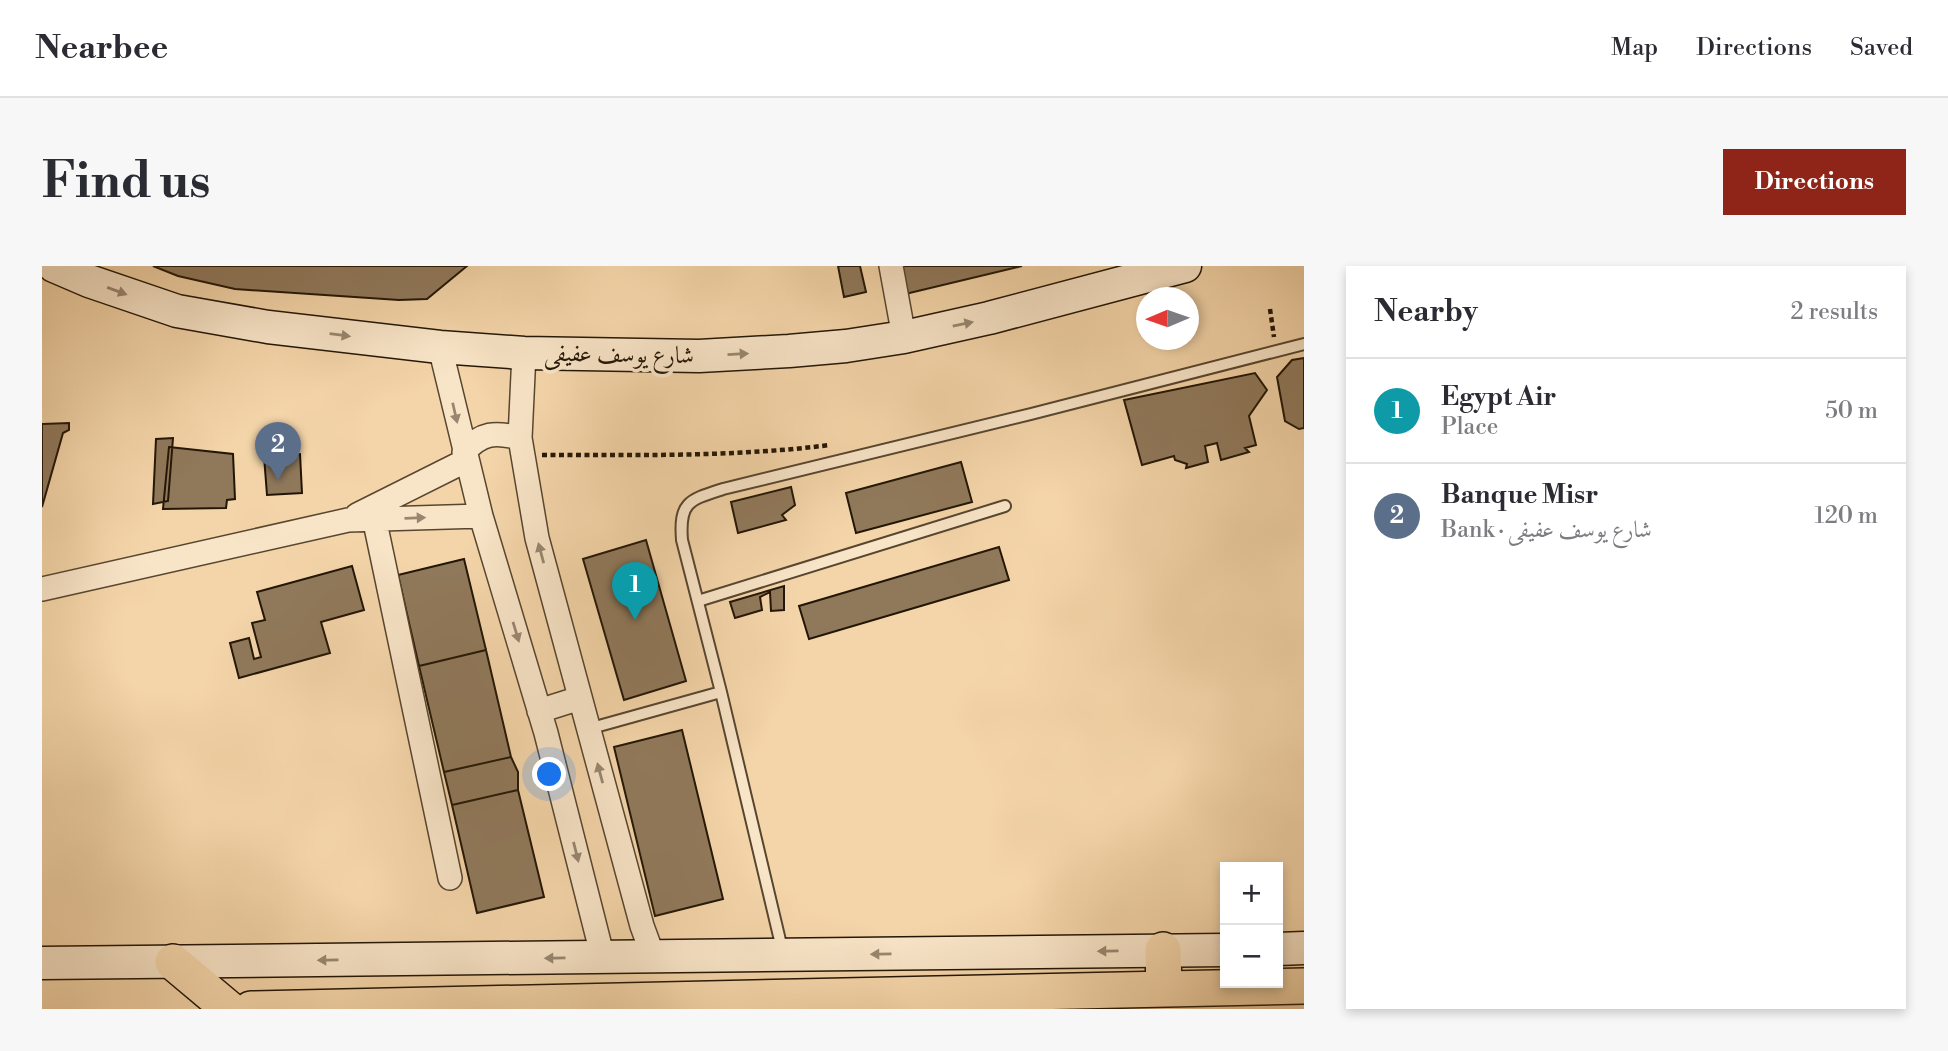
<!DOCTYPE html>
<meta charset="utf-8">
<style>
body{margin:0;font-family:"Libre Bodoni",Amiri,serif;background:#f7f7f7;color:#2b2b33}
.controls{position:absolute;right:21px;bottom:21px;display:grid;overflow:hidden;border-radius:0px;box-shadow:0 4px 10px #0003}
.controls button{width:63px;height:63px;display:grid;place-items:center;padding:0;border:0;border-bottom:2px solid #e1e1e2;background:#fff;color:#2b2b33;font:35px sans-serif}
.compass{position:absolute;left:1094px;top:21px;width:63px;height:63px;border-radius:50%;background:#fff;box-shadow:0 4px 10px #0003;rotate:268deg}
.you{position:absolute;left:508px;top:509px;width:24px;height:24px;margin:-18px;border:5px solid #fff;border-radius:50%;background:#1a73e8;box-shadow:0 0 0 10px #1a73e833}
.badge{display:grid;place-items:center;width:46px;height:46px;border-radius:50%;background:#8f2418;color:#fff;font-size:23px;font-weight:700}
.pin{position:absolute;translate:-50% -58px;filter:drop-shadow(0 2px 4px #0008)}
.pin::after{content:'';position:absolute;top:37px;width:24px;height:21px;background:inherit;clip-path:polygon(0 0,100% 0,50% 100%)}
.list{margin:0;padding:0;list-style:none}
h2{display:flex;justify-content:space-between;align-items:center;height:91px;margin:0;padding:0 28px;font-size:30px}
h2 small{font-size:23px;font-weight:400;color:#7c7c81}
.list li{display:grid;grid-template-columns:46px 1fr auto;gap:21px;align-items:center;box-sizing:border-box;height:105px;padding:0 28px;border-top:2px solid #e1e1e2}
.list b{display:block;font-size:26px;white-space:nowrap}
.list p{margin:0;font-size:23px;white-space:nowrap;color:#7c7c81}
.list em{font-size:23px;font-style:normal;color:#7c7c81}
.map{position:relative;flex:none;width:1262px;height:743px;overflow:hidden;border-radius:0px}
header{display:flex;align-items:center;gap:42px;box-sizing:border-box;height:98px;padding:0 35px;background:#fff;border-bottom:2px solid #e1e1e2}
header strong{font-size:33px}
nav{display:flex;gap:38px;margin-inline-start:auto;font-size:24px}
.intro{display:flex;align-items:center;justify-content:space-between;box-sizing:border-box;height:168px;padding:0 42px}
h1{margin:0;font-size:49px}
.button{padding:18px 32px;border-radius:0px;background:#8f2418;color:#fff;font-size:24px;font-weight:700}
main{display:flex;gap:42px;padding:0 42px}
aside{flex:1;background:#fff;border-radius:0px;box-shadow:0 4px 10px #0003}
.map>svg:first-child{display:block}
.building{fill:#90795b;stroke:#231606;stroke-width:2}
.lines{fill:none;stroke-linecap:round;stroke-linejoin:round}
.lane-casing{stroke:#57462f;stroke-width:14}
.street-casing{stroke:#57462f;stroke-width:26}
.secondary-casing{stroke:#231606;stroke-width:35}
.primary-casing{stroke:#231606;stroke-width:38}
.path{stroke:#231606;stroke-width:4.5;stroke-dasharray:5 3.5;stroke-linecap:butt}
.lane{stroke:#f8e4c7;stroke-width:10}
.street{stroke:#f8e4c7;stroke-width:23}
.secondary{stroke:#f8e4c7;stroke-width:32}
.primary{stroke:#f4d5a9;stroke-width:35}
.oneway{fill:#988770}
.labels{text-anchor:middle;stroke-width:7;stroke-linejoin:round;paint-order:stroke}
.street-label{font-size:24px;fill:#231606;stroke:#f8e4c7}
</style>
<header>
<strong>Nearbee</strong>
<nav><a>Map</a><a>Directions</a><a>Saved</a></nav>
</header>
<div class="intro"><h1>Find us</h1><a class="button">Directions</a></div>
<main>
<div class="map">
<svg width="1262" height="743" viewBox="0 0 1262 743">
<rect width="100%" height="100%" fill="#f4d5a9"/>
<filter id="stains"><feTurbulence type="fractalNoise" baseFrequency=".00286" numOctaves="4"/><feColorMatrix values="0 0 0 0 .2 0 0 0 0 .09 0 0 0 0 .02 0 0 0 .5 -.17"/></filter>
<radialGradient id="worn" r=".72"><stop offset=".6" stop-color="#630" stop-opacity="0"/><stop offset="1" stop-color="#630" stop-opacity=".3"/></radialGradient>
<!-- building -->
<path class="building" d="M111,0H425L385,33L357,34L193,23L136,10Z
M796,0H818L824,26L802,31Z
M851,0H980L855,30Z
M1262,92V162L1257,163L1243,155L1235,111L1250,94Z
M1213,107L1225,124L1207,150L1214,179L1203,182L1207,186L1179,194L1175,177L1163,180L1166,196L1144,202L1145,198L1133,194L1132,190L1100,199L1082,134Z
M27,157V164L21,167L0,241V158Z
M131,172L126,235L111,238L114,173Z
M127,181L191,188L193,233L185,234L184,242L121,243Z
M258,188L260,227L225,229L222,190Z
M919,196L930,236L814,267L804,227Z
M749,221L753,239L740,249L744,254L696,267L689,236Z
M604,274L644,415L582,434L541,293Z
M957,281L967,314L767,373L757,340Z
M422,293L444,384L377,400L356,309Z
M310,300L322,344L279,356L288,387L197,412L188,377L207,372L212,393L219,391L210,357L223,354L215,326Z
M742,320V344L729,345L728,326L718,331L720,344L693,352L688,336Z
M444,384L469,491L402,506L377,400Z
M640,464L681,633L613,650L572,481Z
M469,491L476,506V524L410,539L402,506Z
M476,524L502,631L435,647L410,539Z"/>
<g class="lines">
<!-- lane casing -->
<g class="lane-casing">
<path id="lane" d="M656,335L963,240
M546,463L679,426
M741,687L679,426L640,274C637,236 647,234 681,223L989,148L1262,78"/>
</g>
<!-- street casing -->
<g class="street-casing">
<path id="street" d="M849,0L862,71
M398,81L439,250L504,467L561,692
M482,87L478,172L495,272L600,660L611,690
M422,186C440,166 453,166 478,172
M330,242L408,612
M315,249L425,194
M0,323L306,254L439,250
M497,445L538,432"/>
</g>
<!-- secondary casing -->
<g class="secondary-casing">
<path id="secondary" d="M12,0L47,15L135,45L226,61L398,81L482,87L657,90L747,85L804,80L862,71L947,52L1143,0
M1236,683L1262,682
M0,697L1183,684"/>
</g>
<!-- primary casing -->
<g class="primary-casing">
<path id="primary" d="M1121,684L1122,723
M131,696L187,743
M209,743L1262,720"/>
</g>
<!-- path -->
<path class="path" d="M1228,43L1232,71
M500,189C596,189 693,191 788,179"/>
<!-- lane -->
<use href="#lane" class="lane"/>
<!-- street -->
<use href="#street" class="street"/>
<!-- secondary -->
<use href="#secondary" class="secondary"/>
<!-- primary -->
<use href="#primary" class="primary"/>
</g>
<!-- one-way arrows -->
<defs><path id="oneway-solid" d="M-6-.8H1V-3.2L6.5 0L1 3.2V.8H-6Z" transform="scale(1.75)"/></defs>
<g class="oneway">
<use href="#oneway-solid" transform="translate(75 25) rotate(20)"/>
<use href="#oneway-solid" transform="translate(921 58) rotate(-12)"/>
<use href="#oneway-solid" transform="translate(298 69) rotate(7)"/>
<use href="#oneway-solid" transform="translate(696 88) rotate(-3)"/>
<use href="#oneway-solid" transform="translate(413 147) rotate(77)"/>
<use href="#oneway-solid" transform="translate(373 252) rotate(-2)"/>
<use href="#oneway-solid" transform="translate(499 287) rotate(-105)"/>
<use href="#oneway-solid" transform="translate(474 366) rotate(73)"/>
<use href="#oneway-solid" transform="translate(558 507) rotate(-105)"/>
<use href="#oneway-solid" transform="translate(534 586) rotate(76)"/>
<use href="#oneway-solid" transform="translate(1066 685) rotate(179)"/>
<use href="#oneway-solid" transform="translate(839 688) rotate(179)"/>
<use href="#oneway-solid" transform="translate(513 692) rotate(179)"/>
<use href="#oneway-solid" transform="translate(286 694) rotate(179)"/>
</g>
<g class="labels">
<!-- street labels -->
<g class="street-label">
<text transform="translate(577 88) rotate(1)" y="8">شارع يوسف عفيفى</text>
</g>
</g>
<rect width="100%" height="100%" filter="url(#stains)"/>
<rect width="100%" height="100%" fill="url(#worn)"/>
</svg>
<div class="controls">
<button>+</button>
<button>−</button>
</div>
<svg class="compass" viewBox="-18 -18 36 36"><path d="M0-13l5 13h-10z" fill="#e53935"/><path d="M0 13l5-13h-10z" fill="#7c7c81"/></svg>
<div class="you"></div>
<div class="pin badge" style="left:593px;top:354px;background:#0f9aa8">1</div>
<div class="pin badge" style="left:236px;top:214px;background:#5c6f8a">2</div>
</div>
<aside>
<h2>Nearby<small>2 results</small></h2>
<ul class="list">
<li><span class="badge" style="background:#0f9aa8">1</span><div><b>Egypt Air</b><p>Place</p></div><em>50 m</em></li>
<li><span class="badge" style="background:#5c6f8a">2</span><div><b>Banque Misr</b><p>Bank · شارع يوسف عفيفى</p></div><em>120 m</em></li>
</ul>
</aside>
</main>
